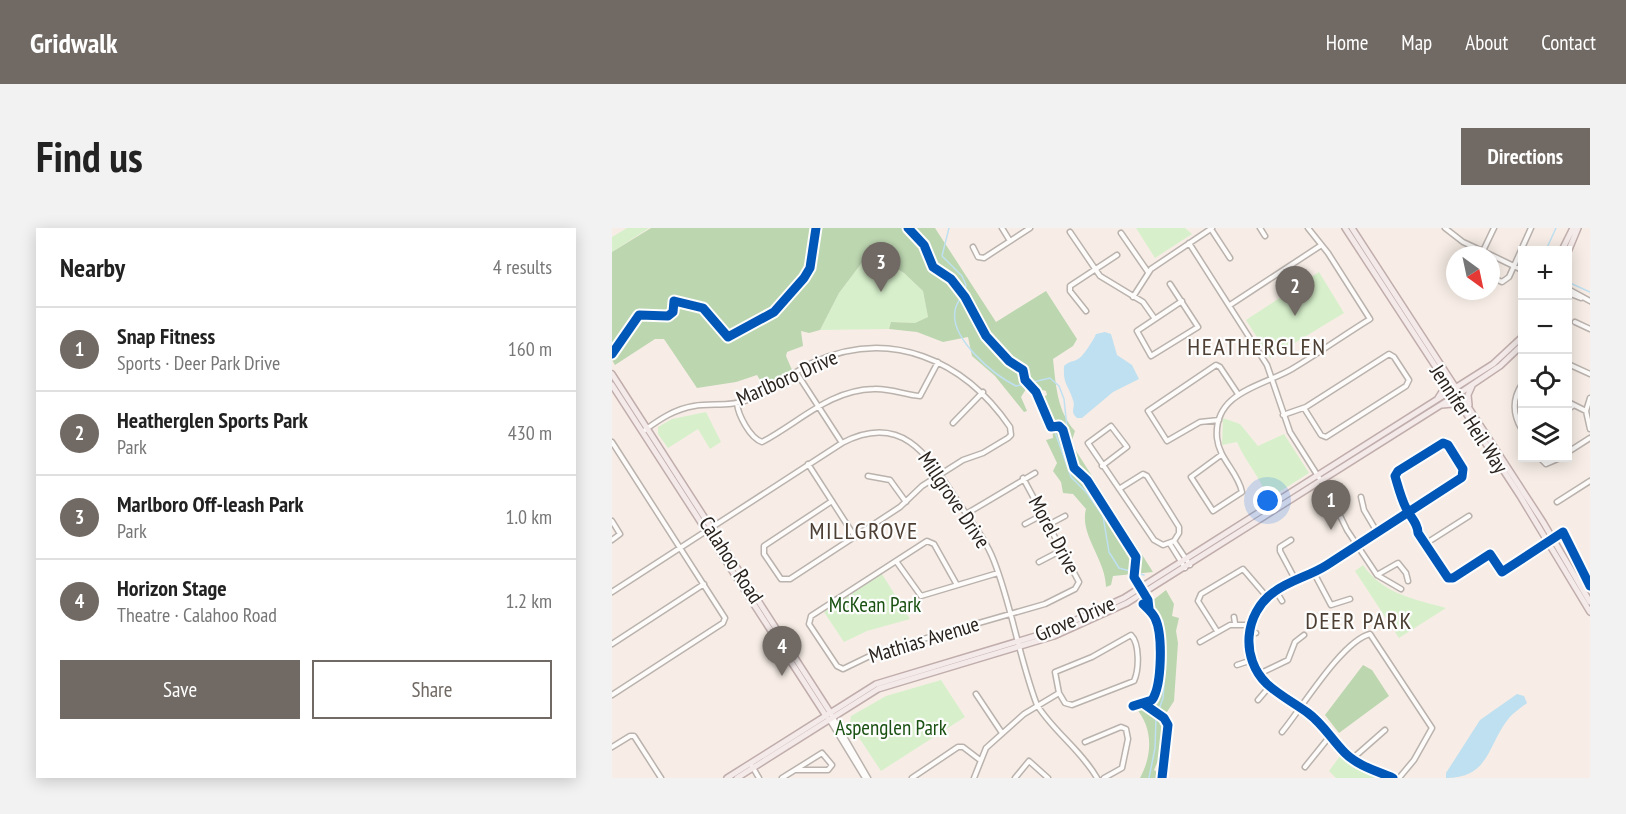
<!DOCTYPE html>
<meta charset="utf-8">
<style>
body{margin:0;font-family:"PT Sans Narrow",sans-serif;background:#f2f2f2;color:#222}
.controls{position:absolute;right:18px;top:18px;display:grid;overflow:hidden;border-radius:0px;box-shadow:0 3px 15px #0003}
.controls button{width:54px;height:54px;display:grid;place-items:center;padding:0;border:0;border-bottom:2px solid #e0e0e0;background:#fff;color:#222;font:30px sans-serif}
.compass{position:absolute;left:834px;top:18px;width:54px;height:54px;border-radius:50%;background:#fff;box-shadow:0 3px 15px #0003;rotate:147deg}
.you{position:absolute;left:656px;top:273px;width:21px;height:21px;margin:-15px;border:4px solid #fff;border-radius:50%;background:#1a73e8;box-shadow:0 0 0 9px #1a73e833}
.badge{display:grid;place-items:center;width:39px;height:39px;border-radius:50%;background:#716963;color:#fff;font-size:20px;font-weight:700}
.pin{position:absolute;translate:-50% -50px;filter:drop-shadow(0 2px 3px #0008)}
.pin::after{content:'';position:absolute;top:32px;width:21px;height:18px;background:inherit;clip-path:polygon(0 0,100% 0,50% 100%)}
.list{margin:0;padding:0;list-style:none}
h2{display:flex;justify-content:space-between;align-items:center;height:78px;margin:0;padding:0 24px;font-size:26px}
h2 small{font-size:20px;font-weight:400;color:#767676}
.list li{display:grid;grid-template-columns:39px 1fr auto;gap:18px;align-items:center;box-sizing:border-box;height:84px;padding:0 24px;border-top:2px solid #e0e0e0}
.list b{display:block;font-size:22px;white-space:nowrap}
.list p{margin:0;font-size:20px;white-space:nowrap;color:#767676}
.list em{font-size:20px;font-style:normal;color:#767676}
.actions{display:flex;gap:12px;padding:18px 24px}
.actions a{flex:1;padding:14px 0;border:2px solid #716963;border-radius:0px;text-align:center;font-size:21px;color:#716963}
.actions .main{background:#716963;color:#fff}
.icon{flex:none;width:33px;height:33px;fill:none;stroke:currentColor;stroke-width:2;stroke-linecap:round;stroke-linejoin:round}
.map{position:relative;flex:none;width:978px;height:550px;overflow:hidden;border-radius:0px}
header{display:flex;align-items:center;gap:36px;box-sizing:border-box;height:84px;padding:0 30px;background:#716963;color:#fff}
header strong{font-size:28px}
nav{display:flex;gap:33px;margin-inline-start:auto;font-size:21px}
.intro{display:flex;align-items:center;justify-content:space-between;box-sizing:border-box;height:144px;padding:0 36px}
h1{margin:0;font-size:42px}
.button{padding:15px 27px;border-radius:0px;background:#716963;color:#fff;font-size:21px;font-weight:700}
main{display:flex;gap:36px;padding:0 36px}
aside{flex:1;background:#fff;border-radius:0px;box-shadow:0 3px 15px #0003}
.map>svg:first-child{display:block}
.green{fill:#d7f0cb}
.forest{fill:#bcd6b0}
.water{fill:#bfe0f0}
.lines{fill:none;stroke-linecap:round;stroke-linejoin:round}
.stream{stroke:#bfe0f0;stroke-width:1.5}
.minor-casing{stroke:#bab2ad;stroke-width:7}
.major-casing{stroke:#c1aeac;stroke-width:8}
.minor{stroke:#fefcfb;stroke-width:4}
.major{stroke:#f4eaea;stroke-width:5}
.cycleway-casing{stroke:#fdfdfd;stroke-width:13}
.cycleway{stroke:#0057b8;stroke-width:9}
.labels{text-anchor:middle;stroke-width:4.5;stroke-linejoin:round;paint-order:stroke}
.street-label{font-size:21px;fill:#29221d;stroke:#fdfdfd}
.park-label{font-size:21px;fill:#1a5112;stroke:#fdfdfd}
.quarter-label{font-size:24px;letter-spacing:1.5px;fill:#4d3f33;stroke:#fdfdfd}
</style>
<header>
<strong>Gridwalk</strong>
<nav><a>Home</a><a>Map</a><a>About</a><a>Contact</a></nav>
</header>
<div class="intro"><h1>Find us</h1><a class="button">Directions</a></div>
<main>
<aside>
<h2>Nearby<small>4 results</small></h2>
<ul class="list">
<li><span class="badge">1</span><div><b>Snap Fitness</b><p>Sports · Deer Park Drive</p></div><em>160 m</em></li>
<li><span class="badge">2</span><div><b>Heatherglen Sports Park</b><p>Park</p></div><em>430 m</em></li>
<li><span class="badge">3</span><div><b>Marlboro Off-leash Park</b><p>Park</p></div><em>1.0 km</em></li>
<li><span class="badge">4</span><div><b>Horizon Stage</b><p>Theatre · Calahoo Road</p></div><em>1.2 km</em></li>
</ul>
<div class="actions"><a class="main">Save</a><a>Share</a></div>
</aside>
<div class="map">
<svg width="978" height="550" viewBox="0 0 978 550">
<rect width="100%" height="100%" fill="#f7ede6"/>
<!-- green -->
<path class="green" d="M15,0H37L0,24V9Z
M524,0H573L580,6L543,30Z
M258,24L292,45L311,63L316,89L303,95L279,94L277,101L208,102L227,65Z
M707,44L732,85L658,130L634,92Z
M94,184L109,214L98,221L86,201L56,220L46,206V199L60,191Z
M611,190L628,196L646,218L672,206L697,245L656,271C648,248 634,235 625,214L610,217Z
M751,337C771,366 802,371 834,380L787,410L743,343Z
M270,346L298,391L255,403L232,414L212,384Z
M329,452L353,489L269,543L238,496L239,488L274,468Z
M728,528L746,540L764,547L762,550H724L717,543Z"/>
<!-- forest -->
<path class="forest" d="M39,0H323L384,94L434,63L465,111L461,118L441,131C444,158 445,183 463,203L459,215L541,344L501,348L499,357L494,359C494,332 467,306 474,281L461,266L451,265L449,254L441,243L445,235L434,212L441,210C441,196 434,184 431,169L435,167L434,163L416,158L409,169L415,183L412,184L383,148L360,128L356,109L331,114L305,104L277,101L279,94L303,95L316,89L311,63L292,45L258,24L227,65L208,102L197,105L189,103L191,118L175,124L174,128L180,142L153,160L145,147L124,154L85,160L52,111H43L3,137L0,132V24Z
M554,362L562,376L560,388L567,390L564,403L566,415L562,473L555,484L550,523L542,542L548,546L547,550H528C541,526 541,499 523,479L535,477L544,468L549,432V396L540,373Z
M751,437L760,442L777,468L727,505L713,487Z"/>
<!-- water -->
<path class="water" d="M493,104L499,106L505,127L520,137L527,151L501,164L470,190H465C457,183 464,180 461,172C456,156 451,157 452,138C457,133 461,134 466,131C471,129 482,111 484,106Z
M905,466L912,468L915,475C909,480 902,484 897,490C875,517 878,550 834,550V545L868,492Z"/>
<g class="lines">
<!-- stream -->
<path class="stream" d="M337,0L330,28L350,48L354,57C353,67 344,73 343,83C338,111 382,147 404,158L438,150L447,158L452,171L455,199L443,204L459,249L475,265L491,288L497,324L507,340L532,347
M934,22L944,0
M956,54L978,64
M537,550L543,520L544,490L551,470L554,430L551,393L543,384L539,372"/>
<!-- minor casing -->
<g class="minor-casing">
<path id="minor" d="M390,0L398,13
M648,0L653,8
M833,0L851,14L879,27
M599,1L618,30
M458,4L488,48L531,74L543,91
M509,5L536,44
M577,15L655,137L678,204L718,267L735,302L765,347L789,361
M361,19L366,29L372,30L418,0
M871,23L882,0
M879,27L910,42
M879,49L890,54L897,49L919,0
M558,56L586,99L539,128L525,103L570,73
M956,61L978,73
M956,65L969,70
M521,69L539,41L600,0
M618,77L708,18
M474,83L458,63V58L505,27
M963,94L978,101
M956,136L978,146
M184,144L230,215
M910,156C900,171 901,187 910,202
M978,170L974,183L978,201
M956,174L962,177L956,181
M125,175C126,187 138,210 150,214C188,194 217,162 262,161C278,160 293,167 308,168L326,134
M962,177L974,183
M671,187L694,179L777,126L782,129L797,152L794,158L714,209L709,207L692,180
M607,192L588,194L555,213L536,183L604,137L608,139L626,166
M341,195L371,164
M33,202C48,191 63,181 82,178C100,175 118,179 136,172C159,163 178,146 200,135C278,99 352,132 398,199L399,207L396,210L371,225L351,232L310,258L288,279L178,351H169L152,326V318L220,273
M0,214L113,390L111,395L0,467
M956,224L978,210
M609,227L579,249L601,283L630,264C626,244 607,231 605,210C601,164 651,158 680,141C707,125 732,107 758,91L716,25L696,0
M928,230L934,236L948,230
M196,236L243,309
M490,238L515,219L499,198L476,215L542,312L551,317L562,313L567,305V299L535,248L531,246L507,261
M256,248L278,252L294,274
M749,269L752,282L765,304
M945,274L978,253
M354,286L423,245
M0,293L8,306L0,312
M413,296L430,287
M436,297L453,288
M679,312L668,319V323L684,353
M562,313L578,337
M558,316L573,340
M813,316L857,288
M284,333L309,368L386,345
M427,334L450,322
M702,345L719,377L738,371
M765,347L786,335L794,345L796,353
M345,357L322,316L315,313L199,388L197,396L225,438L231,441L266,424L433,376L463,361L467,354L411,250
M664,363L670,373
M0,364L230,215C291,183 317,229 346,274C359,293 374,312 382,333C400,379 407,430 425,477C442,504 469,522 485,550
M622,389L623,395
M605,403L586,373L589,366L631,341L655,369
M637,403L644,405
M519,407C528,416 527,442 522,453L460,477L453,475L447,465L443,444L480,429Z
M588,414L618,397H639
M0,416L92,356
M625,437L640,432
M647,446L676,432L683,414L692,407
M364,466L390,505
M646,472L658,458
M220,488L256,550
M217,491L253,550
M670,504C690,480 730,413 758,406L820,500L802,532L787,550
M473,514L509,499L514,501L516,511L510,540L492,550
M0,519L18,508H22L49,550
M740,531L773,502
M140,538L147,550
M693,539L718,508
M170,550L210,525L220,537L216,542H184
M300,550L346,519H351L368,532
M362,550L374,520L412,486L447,465
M403,550L417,533L436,550
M781,550C765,543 746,538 733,525C720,512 711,496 696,485C682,475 667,467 655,456C628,430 632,385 662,364C678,352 698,348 715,337C759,308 804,279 849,250L850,249L851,241L836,217L831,215L786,243L783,248C786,258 789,270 794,280C798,289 806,295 806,305L836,350H841L878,326L890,344L951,304L978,358"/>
</g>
<!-- major casing -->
<g class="major-casing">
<path id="major" d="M733,0L908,268L978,384
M740,0L931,294L978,374
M950,22L961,0
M956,24L966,0
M0,146L218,484
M0,157L214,488
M826,170L831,162L830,151
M830,177L841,176L849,181
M857,177L856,167L860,158
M115,550L264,456L440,403L512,370L881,136L910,109
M125,550L266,461L442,408L515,375L851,163L888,138L910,117"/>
</g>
<!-- minor -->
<use href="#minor" class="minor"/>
<!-- major -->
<use href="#major" class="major"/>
<!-- cycleway casing -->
<g class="cycleway-casing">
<path id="cycleway" d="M296,0L312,17L321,39L339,51L353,69L374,108L397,133L411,142L413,152L424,164L439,199L447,198L451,202L462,240L475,252L524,329L522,349L536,372L537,381
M0,126L27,87L56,88L61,84L62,73L91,80L116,109L162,84L192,50L198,40L204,0
M532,476L552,490L556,497L550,550
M521,478L540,472C550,458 551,406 543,390C540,384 536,381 531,376
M781,550C765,543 746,538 733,525C720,512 711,496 696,485C682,475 667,467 655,456C628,430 632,385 662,364C678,352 698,348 715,337C759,308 804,279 849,250L850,249L851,241L836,217L831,215L786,243L783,248C786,258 789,270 794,280C798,289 806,295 806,305L836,350H841L878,326L890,344L951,304L978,358"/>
</g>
<!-- cycleway -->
<use href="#cycleway" class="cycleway"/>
</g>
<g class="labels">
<!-- street labels -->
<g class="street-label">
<text transform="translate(175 150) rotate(-24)" y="7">Marlboro Drive</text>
<text transform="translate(857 191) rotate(57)" y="7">Jennifer Heil Way</text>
<text transform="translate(342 272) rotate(56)" y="7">Millgrove Drive</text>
<text transform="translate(442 307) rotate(62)" y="7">Morel Drive</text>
<text transform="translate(119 332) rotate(57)" y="7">Calahoo Road</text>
<text transform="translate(463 391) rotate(-23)" y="7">Grove Drive</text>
<text transform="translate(312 412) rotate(-17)" y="7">Mathias Avenue</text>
</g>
<!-- park labels -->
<g class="park-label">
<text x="263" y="384">McKean Park</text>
<text x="279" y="507">Aspenglen Park</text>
</g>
<!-- quarter labels -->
<g class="quarter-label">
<text x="645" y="127">HEATHERGLEN</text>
<text x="252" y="311">MILLGROVE</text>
<text x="747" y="401">DEER PARK</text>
</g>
</g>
</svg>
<div class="controls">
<button>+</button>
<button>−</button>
<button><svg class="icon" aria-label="locate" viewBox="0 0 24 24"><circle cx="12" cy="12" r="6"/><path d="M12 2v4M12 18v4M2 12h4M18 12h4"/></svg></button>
<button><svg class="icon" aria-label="layers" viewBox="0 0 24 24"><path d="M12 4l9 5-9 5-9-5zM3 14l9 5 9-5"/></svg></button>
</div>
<svg class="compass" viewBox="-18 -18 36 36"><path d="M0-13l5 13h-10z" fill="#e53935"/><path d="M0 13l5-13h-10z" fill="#767676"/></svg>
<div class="you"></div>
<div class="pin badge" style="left:719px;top:302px">1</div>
<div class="pin badge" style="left:683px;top:88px">2</div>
<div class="pin badge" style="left:269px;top:64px">3</div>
<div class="pin badge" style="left:170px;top:448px">4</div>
</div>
</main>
